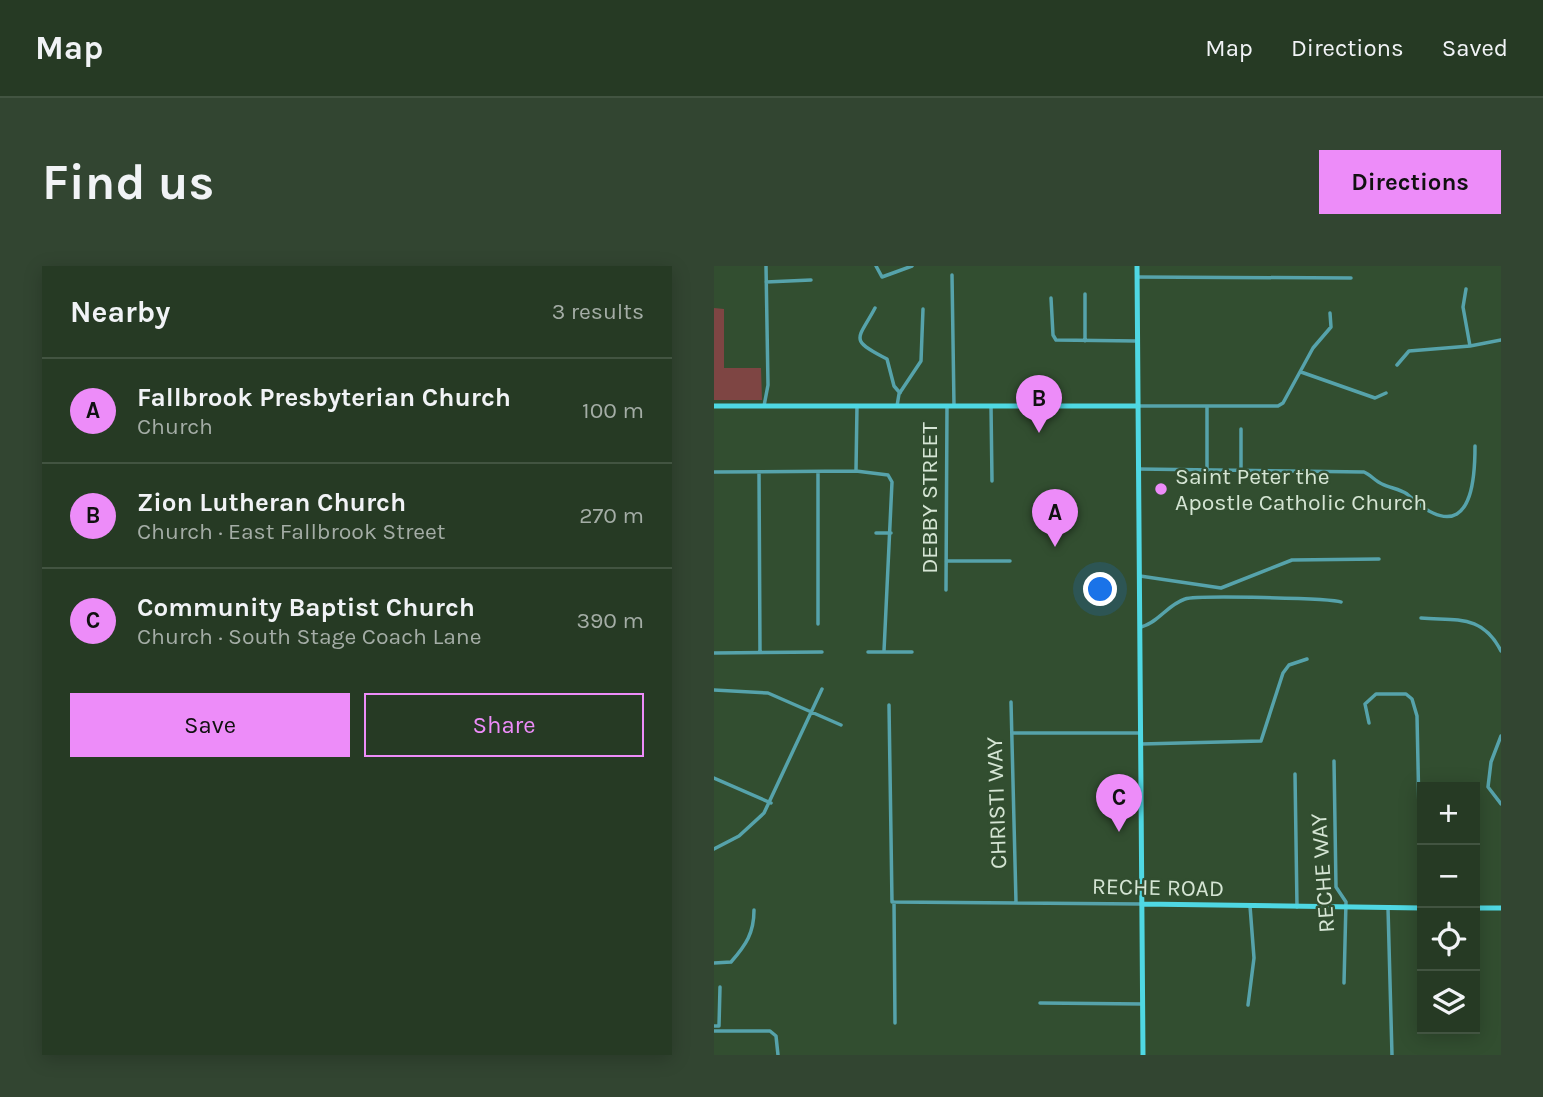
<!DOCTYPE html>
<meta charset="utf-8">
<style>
body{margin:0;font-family:Karla,sans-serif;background:#324531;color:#f1f3f6}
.controls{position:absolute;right:21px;bottom:21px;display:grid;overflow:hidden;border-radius:0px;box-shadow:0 4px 18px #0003}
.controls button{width:63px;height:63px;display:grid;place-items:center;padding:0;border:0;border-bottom:2px solid #425441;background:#263a24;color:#f1f3f6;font:35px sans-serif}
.you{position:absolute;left:387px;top:324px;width:24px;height:24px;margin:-18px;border:5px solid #fff;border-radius:50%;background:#1a73e8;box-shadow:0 0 0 10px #1a73e833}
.badge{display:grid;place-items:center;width:46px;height:46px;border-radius:50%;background:#ed8cf9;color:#111;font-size:23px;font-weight:700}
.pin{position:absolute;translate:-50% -58px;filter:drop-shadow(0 2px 4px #0008)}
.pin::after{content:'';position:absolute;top:37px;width:24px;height:21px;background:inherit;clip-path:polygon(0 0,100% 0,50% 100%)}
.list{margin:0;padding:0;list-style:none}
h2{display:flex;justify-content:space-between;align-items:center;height:91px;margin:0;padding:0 28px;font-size:30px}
h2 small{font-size:23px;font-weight:400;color:#a4ada6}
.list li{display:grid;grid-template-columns:46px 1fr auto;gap:21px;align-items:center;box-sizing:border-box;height:105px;padding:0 28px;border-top:2px solid #425441}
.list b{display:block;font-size:26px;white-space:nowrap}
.list p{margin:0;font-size:23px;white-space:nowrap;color:#a4ada6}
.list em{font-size:23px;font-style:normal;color:#a4ada6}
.actions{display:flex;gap:14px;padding:21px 28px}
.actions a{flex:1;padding:16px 0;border:2px solid #ed8cf9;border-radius:0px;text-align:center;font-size:24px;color:#ed8cf9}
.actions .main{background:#ed8cf9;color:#111}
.icon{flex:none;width:38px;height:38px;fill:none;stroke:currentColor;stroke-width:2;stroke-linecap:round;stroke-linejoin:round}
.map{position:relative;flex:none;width:787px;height:789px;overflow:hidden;border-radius:0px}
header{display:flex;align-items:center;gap:42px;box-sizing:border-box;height:98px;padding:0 35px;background:#263a24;border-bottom:2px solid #425441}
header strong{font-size:33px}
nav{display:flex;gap:38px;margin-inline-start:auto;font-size:24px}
.intro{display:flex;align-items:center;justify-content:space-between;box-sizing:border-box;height:168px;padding:0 42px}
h1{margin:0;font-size:49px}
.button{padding:18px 32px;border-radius:0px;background:#ed8cf9;color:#111;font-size:24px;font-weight:700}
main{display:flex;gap:42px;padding:0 42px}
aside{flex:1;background:#263a24;border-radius:0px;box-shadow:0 4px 18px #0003}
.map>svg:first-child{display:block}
.green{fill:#7e4543}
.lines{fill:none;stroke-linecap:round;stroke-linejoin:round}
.minor{stroke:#56a3ab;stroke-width:3.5}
.secondary{stroke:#4fd8e3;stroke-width:5}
.poi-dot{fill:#ed8cf9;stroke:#324e30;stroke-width:2.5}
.labels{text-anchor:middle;stroke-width:5;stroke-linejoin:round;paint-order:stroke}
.poi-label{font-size:23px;fill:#d5e5d4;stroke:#324e30;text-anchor:start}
.street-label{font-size:23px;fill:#d5e5d4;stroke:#324e30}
</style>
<header>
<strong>Map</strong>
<nav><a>Map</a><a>Directions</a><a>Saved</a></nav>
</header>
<div class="intro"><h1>Find us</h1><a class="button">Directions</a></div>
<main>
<aside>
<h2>Nearby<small>3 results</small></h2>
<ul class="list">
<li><span class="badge">A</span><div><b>Fallbrook Presbyterian Church</b><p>Church</p></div><em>100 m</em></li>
<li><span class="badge">B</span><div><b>Zion Lutheran Church</b><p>Church · East Fallbrook Street</p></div><em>270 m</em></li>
<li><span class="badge">C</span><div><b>Community Baptist Church</b><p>Church · South Stage Coach Lane</p></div><em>390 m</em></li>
</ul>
<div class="actions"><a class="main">Save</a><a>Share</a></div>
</aside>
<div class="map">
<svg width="787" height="789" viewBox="0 0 787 789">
<rect width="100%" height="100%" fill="#324e30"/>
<!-- green -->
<path class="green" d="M0,42L10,43V102H47L48,134H0Z"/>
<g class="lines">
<!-- minor -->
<path class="minor" d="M162,0L168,11L198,0
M238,9L240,140
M423,11L637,12
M52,16L97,14
M752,23L749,41L756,80L787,74
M371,28V75
M337,32L339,69L342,74L423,75
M161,42C144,74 134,73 173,93L180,120L186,127
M683,99L695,85L756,80
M587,106L661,132L672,127
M50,140L54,119L52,0
M183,140L185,128L207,95L209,43
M277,140L278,215
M424,140H564L569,137L599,82L617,61L616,47
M493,140V203
M527,163V203
M424,203L650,206C657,209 661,215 668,218C676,222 686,223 693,228C701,235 709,243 719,247C760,266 761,204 761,180
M142,204L143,140
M0,206L142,205L174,209L178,216L170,385
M45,206L46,386
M162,267H177
M232,295H296
M426,310L507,322L578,294L665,293
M232,324L233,140
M707,352C743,355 768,348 787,385
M104,358V206
M427,361C445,356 453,339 471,333C482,329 618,332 627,336
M154,386H198
M0,387L108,386
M0,424L54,427L127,459
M297,436L302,636
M175,439L178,636L427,638
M655,457L651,438L662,428H692L698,433L703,450L707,641
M298,467H425
M787,470L777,496L774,521L787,538
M427,478L547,475L569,407L575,399L593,393
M620,495L622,621L632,636L630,717
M581,508L583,641
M0,512L57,537
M0,583L25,570L50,547L108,423
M180,636L181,757
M674,642L678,789
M0,697L17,696C32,679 40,667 40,644
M326,737L429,738
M534,739L540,692L536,640
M0,760H5L6,721
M0,765H56L62,770L64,789"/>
<!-- secondary -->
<path class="secondary" d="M423,0L429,789
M0,140H424
M428,638L708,642
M761,642H787"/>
</g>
<!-- markers -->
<circle class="poi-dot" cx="447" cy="223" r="7"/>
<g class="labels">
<!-- poi labels -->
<g class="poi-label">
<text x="461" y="218">Saint Peter the<tspan x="461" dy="26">Apostle Catholic Church</tspan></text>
</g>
<!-- street labels -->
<g class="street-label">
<text transform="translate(215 232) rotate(-90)" y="8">DEBBY STREET</text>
<text transform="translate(282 537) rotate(-92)" y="8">CHRISTI WAY</text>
<text transform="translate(608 607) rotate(-94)" y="8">RECHE WAY</text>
<text transform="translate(444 621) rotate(1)" y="8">RECHE ROAD</text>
</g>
</g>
</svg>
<div class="controls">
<button>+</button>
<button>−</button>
<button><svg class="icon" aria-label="locate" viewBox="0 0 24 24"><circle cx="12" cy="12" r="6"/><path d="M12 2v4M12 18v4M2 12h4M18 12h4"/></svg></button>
<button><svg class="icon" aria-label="layers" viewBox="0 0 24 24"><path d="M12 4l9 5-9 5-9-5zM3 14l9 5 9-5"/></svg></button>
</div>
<div class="you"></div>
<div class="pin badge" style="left:341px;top:281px">A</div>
<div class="pin badge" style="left:325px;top:167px">B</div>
<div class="pin badge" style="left:405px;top:566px">C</div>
</div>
</main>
